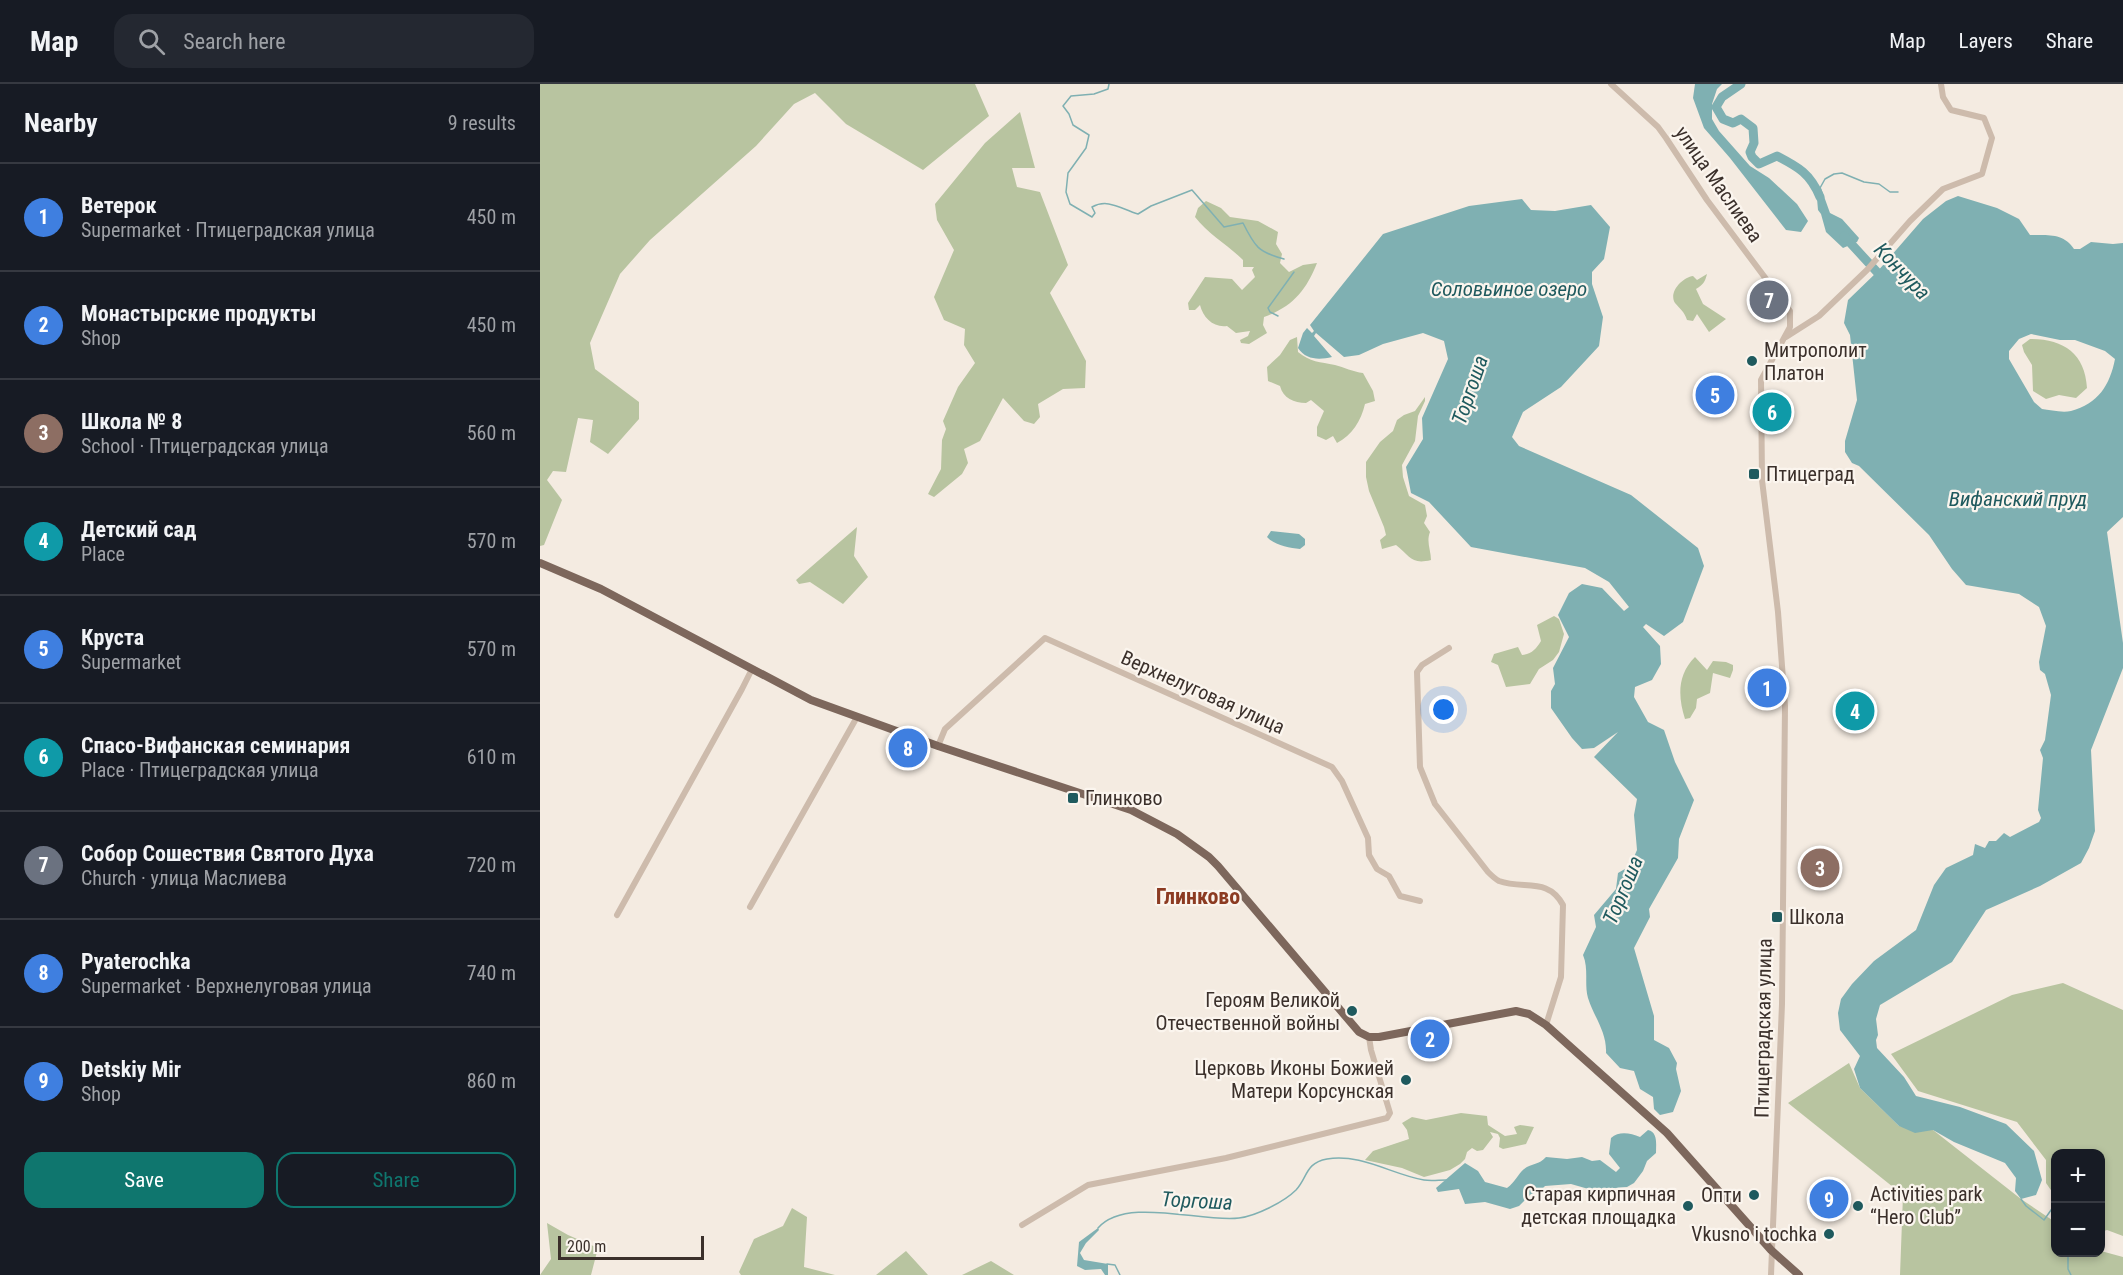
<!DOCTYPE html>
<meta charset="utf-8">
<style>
body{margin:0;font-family:"Roboto Condensed",sans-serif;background:#242831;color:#f1f3f6}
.controls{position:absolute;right:18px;bottom:18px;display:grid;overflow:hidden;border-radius:12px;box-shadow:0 3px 9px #0003}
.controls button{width:54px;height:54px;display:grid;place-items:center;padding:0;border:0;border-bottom:2px solid #363941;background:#171b24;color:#f1f3f6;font:30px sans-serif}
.scale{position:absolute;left:18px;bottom:15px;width:146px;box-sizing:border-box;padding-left:6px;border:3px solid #3b302b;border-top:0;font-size:16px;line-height:21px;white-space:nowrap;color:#3b302b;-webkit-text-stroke:4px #fbf5ee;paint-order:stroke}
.you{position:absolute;left:904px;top:626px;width:21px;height:21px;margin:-15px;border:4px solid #fff;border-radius:50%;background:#1a73e8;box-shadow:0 0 0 9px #1a73e833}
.badge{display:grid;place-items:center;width:39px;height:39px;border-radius:50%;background:#0f766e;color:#fff;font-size:20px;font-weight:700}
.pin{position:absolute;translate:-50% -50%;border:3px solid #fff;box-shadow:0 2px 6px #0006}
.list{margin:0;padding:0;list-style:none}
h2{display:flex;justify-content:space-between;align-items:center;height:78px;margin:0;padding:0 24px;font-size:26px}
h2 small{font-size:20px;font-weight:400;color:#9ea1a6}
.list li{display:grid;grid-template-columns:39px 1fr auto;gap:18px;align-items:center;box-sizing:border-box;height:108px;padding:0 24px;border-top:2px solid #363941}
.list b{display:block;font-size:22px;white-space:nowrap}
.list p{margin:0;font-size:20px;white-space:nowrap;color:#9ea1a6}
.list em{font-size:20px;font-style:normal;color:#9ea1a6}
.actions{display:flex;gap:12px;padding:18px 24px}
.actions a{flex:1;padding:14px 0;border:2px solid #0f766e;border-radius:18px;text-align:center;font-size:21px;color:#0f766e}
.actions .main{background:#0f766e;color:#fff}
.icon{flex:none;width:33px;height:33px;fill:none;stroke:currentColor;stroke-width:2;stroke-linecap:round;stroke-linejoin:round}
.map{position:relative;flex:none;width:1583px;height:1191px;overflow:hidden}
header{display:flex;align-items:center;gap:36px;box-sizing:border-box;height:84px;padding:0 30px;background:#171b24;border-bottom:2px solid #363941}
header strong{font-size:28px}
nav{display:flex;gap:33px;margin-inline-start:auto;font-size:21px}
.search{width:420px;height:54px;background:#242831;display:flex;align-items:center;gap:15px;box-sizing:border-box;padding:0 21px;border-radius:18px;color:#9ea1a6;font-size:22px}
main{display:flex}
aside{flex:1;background:#171b24}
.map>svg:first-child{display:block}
.green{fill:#b8c4a0}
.water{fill:#7fb0b2;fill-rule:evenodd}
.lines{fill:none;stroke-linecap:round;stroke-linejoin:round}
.stream{stroke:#7fb0b2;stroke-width:1.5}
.river{stroke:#7fb0b2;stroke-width:9}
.minor{stroke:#cdbbac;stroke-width:6}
.major{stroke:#7d675c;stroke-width:8}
.poi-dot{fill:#1f5a5e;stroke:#fbf5ee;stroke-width:2}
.labels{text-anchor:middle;stroke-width:4.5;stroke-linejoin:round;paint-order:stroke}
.street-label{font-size:20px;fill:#3b302b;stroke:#fbf5ee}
.poi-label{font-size:20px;fill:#3b302b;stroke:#fbf5ee;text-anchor:start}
.water-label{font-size:21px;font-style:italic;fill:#1f5a5e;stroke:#fbf5ee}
.quarter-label{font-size:22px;font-weight:bold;fill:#8c3b22;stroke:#fbf5ee}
</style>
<header>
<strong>Map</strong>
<div class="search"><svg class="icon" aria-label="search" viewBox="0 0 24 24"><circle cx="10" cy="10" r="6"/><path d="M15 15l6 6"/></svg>Search here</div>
<nav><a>Map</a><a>Layers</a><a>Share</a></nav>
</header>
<main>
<aside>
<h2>Nearby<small>9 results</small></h2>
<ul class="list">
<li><span class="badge" style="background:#3f7fe0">1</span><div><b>Ветерок</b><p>Supermarket · Птицеградская улица</p></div><em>450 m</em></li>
<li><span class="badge" style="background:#3f7fe0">2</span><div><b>Монастырские продукты</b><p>Shop</p></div><em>450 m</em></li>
<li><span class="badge" style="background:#8d6e63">3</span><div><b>Школа № 8</b><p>School · Птицеградская улица</p></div><em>560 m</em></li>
<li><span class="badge" style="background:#0f9aa8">4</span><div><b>Детский сад</b><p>Place</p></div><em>570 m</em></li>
<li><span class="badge" style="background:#3f7fe0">5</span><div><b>Круста</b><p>Supermarket</p></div><em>570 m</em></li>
<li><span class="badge" style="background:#0f9aa8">6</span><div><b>Спасо-Вифанская семинария</b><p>Place · Птицеградская улица</p></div><em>610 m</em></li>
<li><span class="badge" style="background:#6b7280">7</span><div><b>Собор Сошествия Святого Духа</b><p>Church · улица Маслиева</p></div><em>720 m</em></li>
<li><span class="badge" style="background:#3f7fe0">8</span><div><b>Pyaterochka</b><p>Supermarket · Верхнелуговая улица</p></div><em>740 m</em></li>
<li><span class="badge" style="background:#3f7fe0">9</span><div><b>Detskiy Mir</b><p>Shop</p></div><em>860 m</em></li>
</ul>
<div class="actions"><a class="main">Save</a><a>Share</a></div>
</aside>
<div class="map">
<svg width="1583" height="1191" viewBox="0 0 1583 1191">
<rect width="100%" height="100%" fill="#f4ebe1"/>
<!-- green -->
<path class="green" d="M0,0H435L449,32L383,86L306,40L275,9L254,20L216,62L110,156L80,190L50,259L55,285L99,318V335L68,370L50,358L53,336L38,334L26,388L13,387L7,396L22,416L4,461L0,462Z
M480,28L495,84H472L477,103L500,108L528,181L510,209L546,277L545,304L523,305L498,320L500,333L494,340L484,337L463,314L440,357L424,365L428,379L422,390L394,413L388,410L401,385L402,356L406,345L403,337L418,303L435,279L424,261L425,245L404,236L394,213L414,166L397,136L395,120L445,59Z
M666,117L681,124L690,133L718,137L738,148L736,160L742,170L740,179L749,188L763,181L777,179C766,207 752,223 724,233L723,241L727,249L709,260L701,259L700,256L708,252L710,247L696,249L687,242C674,244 663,234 660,221L655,226H649L648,219L665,193L692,195L702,206L715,193L712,186L714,183H703V176C688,161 668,150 655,133L658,124Z
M1167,190C1165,198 1163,201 1156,205L1163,220L1186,235L1169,248L1157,230L1153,237L1147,236C1144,227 1140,225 1135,219C1128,208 1143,193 1153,192L1157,196Z
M757,253L758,268C770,278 780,278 795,281C804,283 813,288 823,289L833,307L835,317L825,320C821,337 812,351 797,359L793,352L786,356L777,352V343L784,327L771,316L766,319C754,319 743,314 740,302L728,297L727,283L740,271L750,256Z
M1490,255C1523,255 1545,269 1547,304L1536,314L1519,311L1506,315L1493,307L1492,281L1484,268L1482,261Z
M885,313V317L878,332L875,357L862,381L863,393L869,412L885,421L887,432L884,439L890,448C886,458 891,466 891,476C871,481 870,472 856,461L842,465L840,456L846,451L844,443L829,407L826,393V378L840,358L853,347L857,336L864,331L875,327Z
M317,443L314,472L328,493L303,520L270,498L259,500L256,496Z
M1014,532L1019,535L1024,550L1019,568L1013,576L999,585L990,600L966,603L958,581L951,578L954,570L978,563L982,571C992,570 996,565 1001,557L997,541Z
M1155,573L1167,586L1173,577L1186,578L1193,581V586L1190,594L1173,589L1170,609L1157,615L1156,624L1150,634L1145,635C1138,613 1137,591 1155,573Z
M1523,899L1583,926V1152L1567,1146L1561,1148L1560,1070H1516L1515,1112L1506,1099V1076L1477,1038L1378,1007L1351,970L1472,911Z
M1309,979L1320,1004L1359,1042L1393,1046L1481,1115L1515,1138L1516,1168L1561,1167L1583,1173V1191H1360L1363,1111L1248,1019Z
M921,1029L947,1032L948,1041L965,1052L977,1050L974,1043L980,1041L994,1043L986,1060L963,1065L959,1063L960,1054L958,1050L950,1048L953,1053L943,1066L937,1067L932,1064L927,1068L925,1075L920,1080L910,1086L884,1093L862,1084L825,1076L833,1067L869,1055L867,1046L862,1039L872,1033L886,1036Z
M252,1124L267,1133L264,1183L295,1191H201L199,1188L214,1155L243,1142Z
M7,1139L28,1151L58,1164L51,1191H0L11,1175Z
M366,1167L388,1191H336Z
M451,1177L474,1191H422Z"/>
<!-- water -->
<path class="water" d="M1155,0H1182L1177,5L1172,20V35L1179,47L1210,82L1229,94L1257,120L1268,137L1261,148L1246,146L1190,74L1164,44L1153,14Z
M1276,103L1281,104L1290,129L1302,135L1319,154L1317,158L1303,164L1286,148L1281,130L1278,126Z
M1418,112L1457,124L1479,135L1490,151C1508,151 1524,149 1534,165H1540L1551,158L1573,160L1583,159V433L1567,448L1583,559V584L1551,666L1555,747L1549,764L1541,779L1500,802L1446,826L1412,878L1340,921L1336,935L1338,951L1336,956L1337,964L1364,993L1376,1012L1420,1023L1466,1040L1494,1067L1502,1096L1496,1111L1481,1115L1475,1107L1476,1094L1465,1079L1414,1058L1393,1046L1375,1049L1359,1042L1320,1004L1314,985L1320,972L1300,946L1298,929L1301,915L1312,900L1334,877L1376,846L1394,801L1406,784L1433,771L1435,760L1445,764L1449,757H1456L1464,749L1470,753L1499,738L1501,734L1498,726L1503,674L1500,666L1505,656L1511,611L1505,590L1500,586L1499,578L1506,542L1499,523L1479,510L1426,501L1412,485L1389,451L1319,382L1312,379L1305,368V357L1317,316L1310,251L1304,239L1308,216L1337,188L1383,135L1406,117ZM1491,250L1520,256H1535L1565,267L1575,275C1570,301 1558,320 1531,327C1522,329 1510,326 1502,325L1494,318L1469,275V267L1479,255Z
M982,115L991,126L1015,127L1051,121L1070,143L1064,175L1052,188V200L1063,233L1059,262L1021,303L983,328L972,353L979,362L1091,411L1158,464L1164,482L1143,538L1124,552L1106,540L1103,543L1120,562L1121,580L1112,596L1095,603L1094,613L1108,638L1124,646L1135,678L1154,716L1139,755L1138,774L1109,825L1110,833L1094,864L1114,932V956L1129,964L1137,979L1136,985L1141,1007L1133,1028L1120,1031L1114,1025L1113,1013L1100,1005L1094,987L1080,984L1066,969C1067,948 1054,933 1048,914C1044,900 1049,885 1043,871L1056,843L1054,831L1076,805L1078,789L1090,782L1097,766L1094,731L1097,715L1054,673L1078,648L1054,664L1042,665L1032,654L1011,624V607L1015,600L1013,584L1029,553L1018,531L1029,509L1042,500L1062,504L1084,527L1089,523L1069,498L1045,484L931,463L889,418L871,409L866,383L883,355L882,334L908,275L904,257L883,249L843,260L819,271L804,273L776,249L774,252L792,273C779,276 766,276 758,264L763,249L767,244L772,249L774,247L770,241L843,150L929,122Z
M731,447L759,450L765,455V461L760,465C749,464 734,461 727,453Z
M1108,1046C1118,1048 1116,1060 1116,1069L1107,1077L1103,1087L1094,1099L1087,1103L1052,1106L1031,1100L1005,1102L1001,1106L991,1110L979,1122L970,1125L945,1118L925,1120L919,1105L898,1108L896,1104L925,1079L938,1087L945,1098L967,1104C975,1098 978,1090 984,1085C992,1079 999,1081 1006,1073L1027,1075L1042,1073L1052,1077L1060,1076L1076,1088L1080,1084L1069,1070L1071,1054C1079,1047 1090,1049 1100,1053Z
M558,1144L559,1146L546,1159L540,1169L544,1176L568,1180V1191H565L561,1185L545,1186L537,1182L539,1158Z"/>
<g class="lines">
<!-- stream -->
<path class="stream" d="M569,0L568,5L554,10L531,12L523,22L529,30L533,41L549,51L546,64L528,89L526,108L530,120L552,133L555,129L552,123C568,114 581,125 598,130L611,122L652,106L684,143L703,139C715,163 718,168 744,175
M1280,104L1285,95L1294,90L1302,89L1324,98L1339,100L1350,108H1358
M738,232L730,228L728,224L754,188
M1481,1115L1486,1122L1504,1136L1516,1119
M558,1144C586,1112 662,1139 699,1134C716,1132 744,1118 756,1106C768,1093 765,1079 787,1075C821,1069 853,1091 884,1096C891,1097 899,1096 907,1096
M1528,1168V1185L1531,1191
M567,1180L575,1181L580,1191"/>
<!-- river -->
<path class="river" d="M1201,0L1182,13L1176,23L1183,35L1193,39L1201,35L1213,44L1214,59L1210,68L1212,73L1219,80L1237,72C1258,83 1270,89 1280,113
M1304,152L1337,188"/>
<!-- minor -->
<path class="minor" d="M1071,0L1118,43L1126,54L1167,116L1250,227V243L1221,296L1222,396L1238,528L1245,622L1242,920L1231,1191
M1246,253L1279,232L1327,186L1370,137L1403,105L1442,90L1452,54L1444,34L1411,26L1403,13L1401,0
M909,564L882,581L877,588L880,683L895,720L948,788C951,791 955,795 959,797C984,806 1008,793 1023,821L1021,893L1006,941
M398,662L405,645L505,554L792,683L802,697L828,754L829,771L837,785L849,792L860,812L880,817
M210,823L317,633
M77,831L202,605L212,585
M482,1141L548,1101L686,1074L847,1034L850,1029L831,966L829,953"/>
<!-- major -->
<path class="major" d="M0,479L61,505L271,616L398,662L591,726L637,750L669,773L678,782L813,941L819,948L829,953H839L976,927L989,930L1006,941L1127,1049L1231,1166L1259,1191"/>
</g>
<!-- markers -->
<g class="poi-dot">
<circle cx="1212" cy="277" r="6"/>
<rect x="1208" y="384" width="12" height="12" rx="3"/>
<rect x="527" y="708" width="12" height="12" rx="3"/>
<rect x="1231" y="827" width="12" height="12" rx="3"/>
<circle cx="812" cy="927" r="6"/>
<circle cx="866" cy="996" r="6"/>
<circle cx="1214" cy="1111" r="6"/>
<circle cx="1148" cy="1122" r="6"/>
<circle cx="1318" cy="1122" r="6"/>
<circle cx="1289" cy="1150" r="6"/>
</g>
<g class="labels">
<!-- street labels -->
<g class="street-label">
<text transform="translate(1179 100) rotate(55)" y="7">улица Маслиева</text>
<text transform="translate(663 608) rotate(24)" y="7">Верхнелуговая улица</text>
<text transform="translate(1223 944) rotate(-89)" y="7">Птицеградская улица</text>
</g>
<!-- poi labels -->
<g class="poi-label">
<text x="1224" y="273">Митрополит<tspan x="1224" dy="23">Платон</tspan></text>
<text x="1226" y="397">Птицеград</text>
<text x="545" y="721">Глинково</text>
<text x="1249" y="840">Школа</text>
<text x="800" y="923" text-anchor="end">Героям Великой<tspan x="800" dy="23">Отечественной войны</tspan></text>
<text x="854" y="991" text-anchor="end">Церковь Иконы Божией<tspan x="854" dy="23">Матери Корсунская</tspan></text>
<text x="1136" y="1117" text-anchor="end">Старая кирпичная<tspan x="1136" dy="23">детская площадка</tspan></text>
<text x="1330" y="1117">Activities park<tspan x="1330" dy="23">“Hero Club”</tspan></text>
<text x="1202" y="1118" text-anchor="end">Опти</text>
<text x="1277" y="1157" text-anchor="end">Vkusno i tochka</text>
</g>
<!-- water labels -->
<g class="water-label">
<text transform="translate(1362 187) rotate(46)" y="7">Кончура</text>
<text x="969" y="212">Соловьиное озеро</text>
<text transform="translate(930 306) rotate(-71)" y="7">Торгоша</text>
<text x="1478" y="422">Вифанский пруд</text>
<text transform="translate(1083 806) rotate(-67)" y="7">Торгоша</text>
<text transform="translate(657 1117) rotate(3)" y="7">Торгоша</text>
</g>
<!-- quarter labels -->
<g class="quarter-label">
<text x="658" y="820">Глинково</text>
</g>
</g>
</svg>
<div class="controls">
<button>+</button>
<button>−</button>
</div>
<div class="scale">200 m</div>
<div class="you"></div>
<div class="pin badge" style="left:1227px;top:604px;background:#3f7fe0">1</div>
<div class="pin badge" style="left:890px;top:955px;background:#3f7fe0">2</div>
<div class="pin badge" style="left:1280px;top:784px;background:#8d6e63">3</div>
<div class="pin badge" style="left:1315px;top:627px;background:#0f9aa8">4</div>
<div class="pin badge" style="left:1175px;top:311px;background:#3f7fe0">5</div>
<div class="pin badge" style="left:1232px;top:328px;background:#0f9aa8">6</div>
<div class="pin badge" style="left:1229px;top:216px;background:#6b7280">7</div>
<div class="pin badge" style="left:368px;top:664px;background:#3f7fe0">8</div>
<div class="pin badge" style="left:1289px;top:1115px;background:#3f7fe0">9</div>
</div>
</main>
